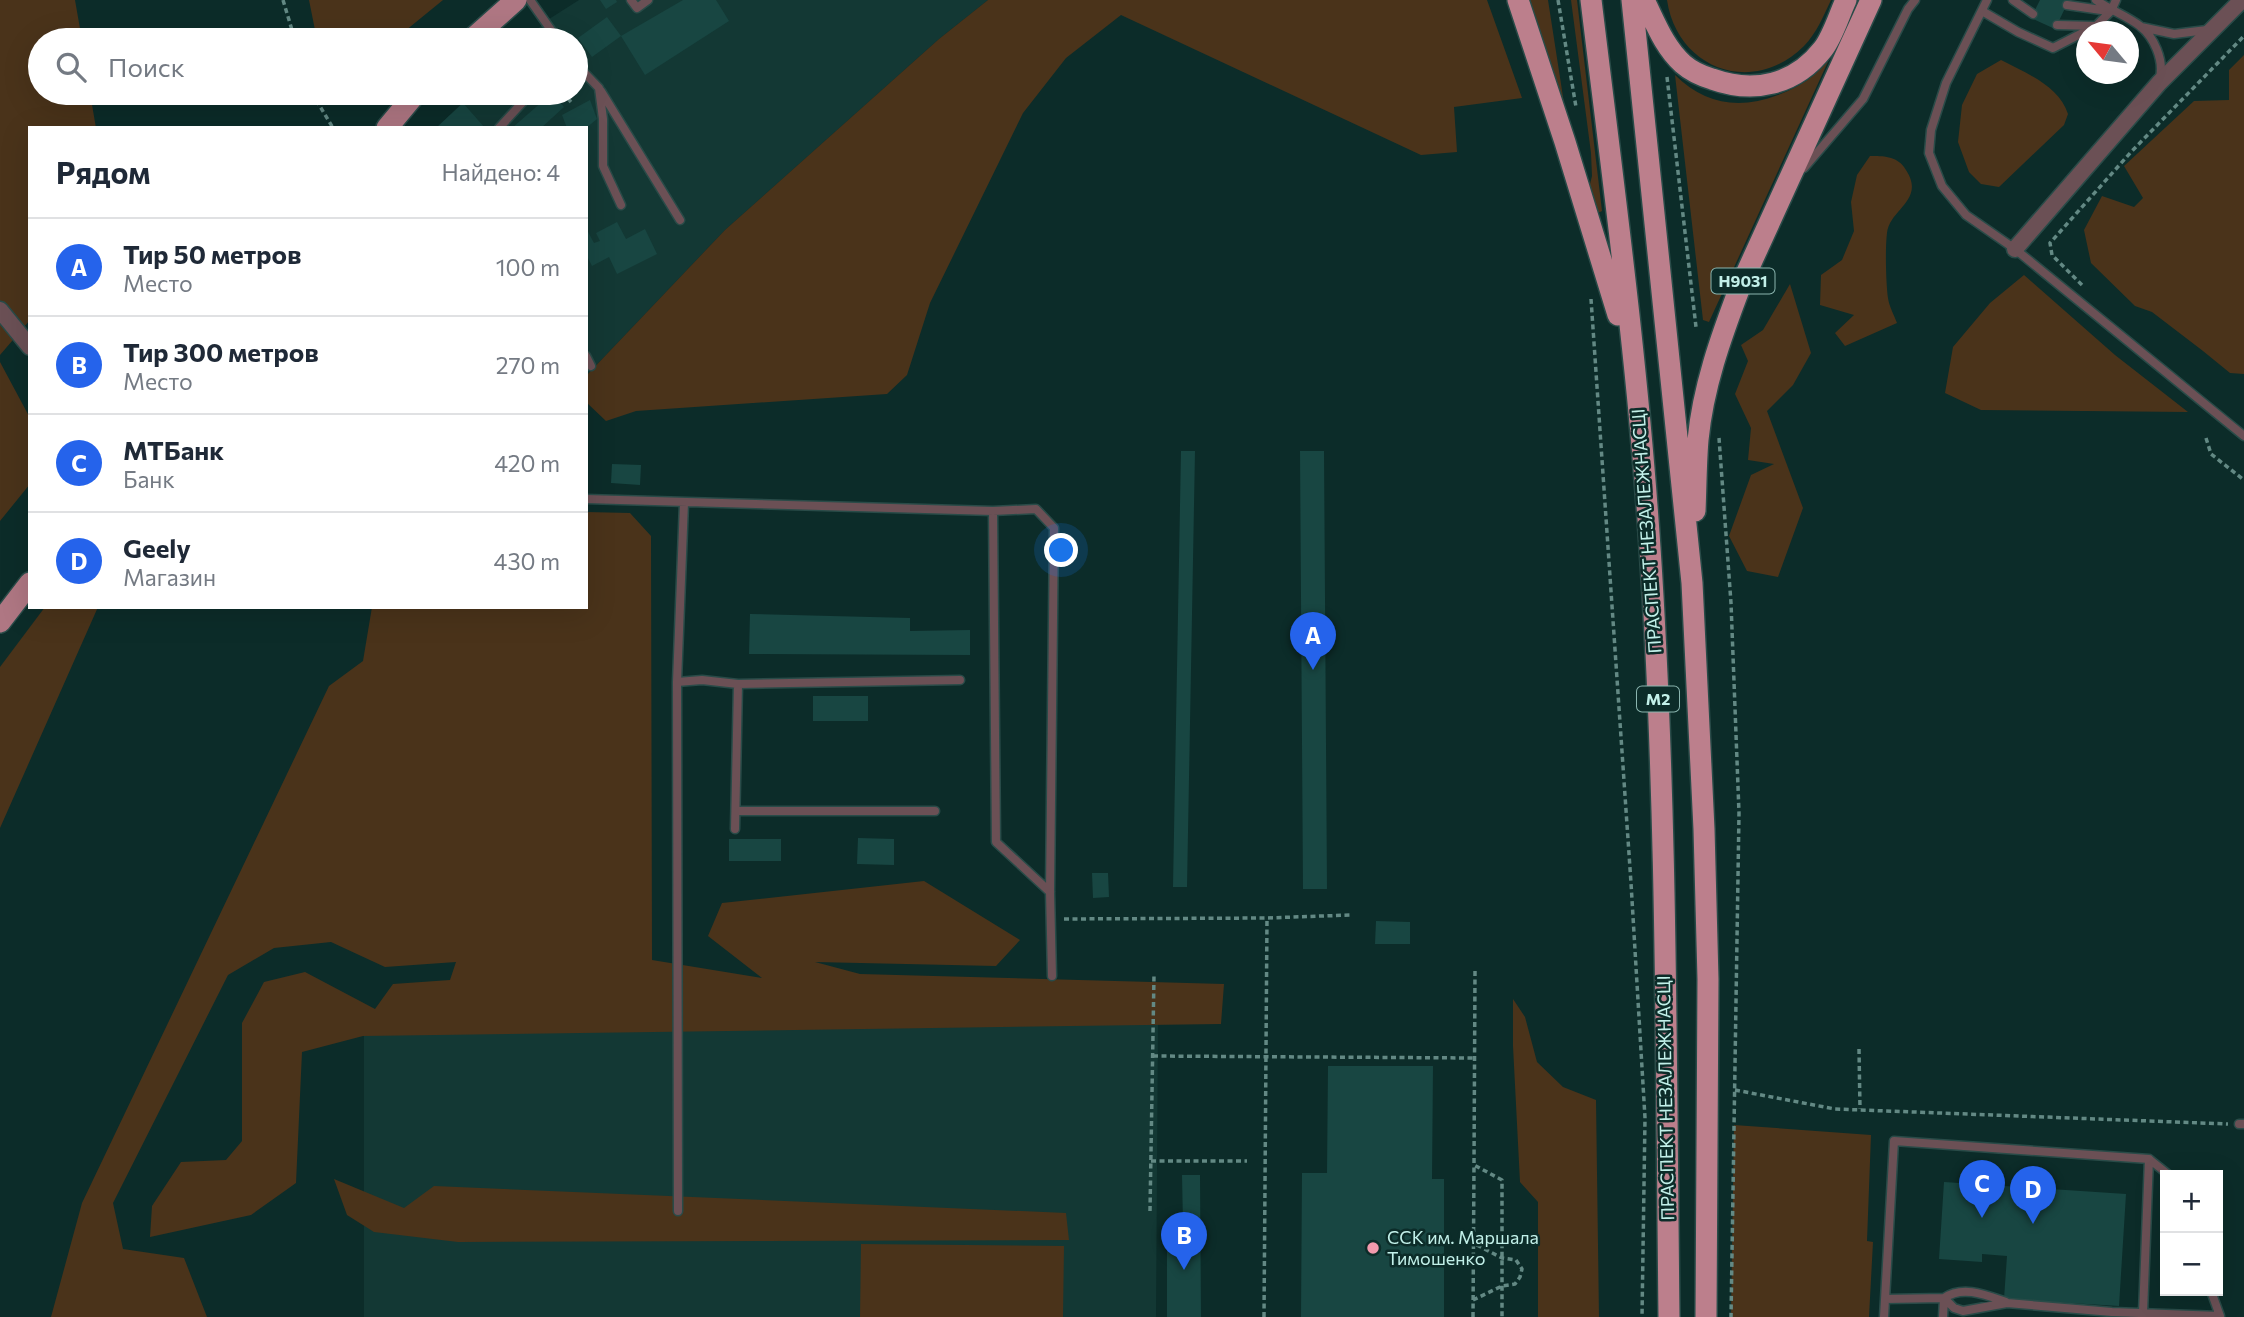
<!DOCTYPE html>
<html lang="ru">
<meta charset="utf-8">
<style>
body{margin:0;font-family:Commissioner,sans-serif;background:#f6f6f7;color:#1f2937}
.controls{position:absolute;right:21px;bottom:21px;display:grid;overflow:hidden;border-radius:0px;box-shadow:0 7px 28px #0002}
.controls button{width:63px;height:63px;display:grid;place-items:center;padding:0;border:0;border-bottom:2px solid #e0e1e3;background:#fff;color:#1f2937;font:35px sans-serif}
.compass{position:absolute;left:2076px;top:21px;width:63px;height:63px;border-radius:50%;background:#fff;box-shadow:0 7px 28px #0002;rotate:299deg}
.you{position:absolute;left:1062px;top:551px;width:24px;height:24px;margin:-18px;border:5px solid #fff;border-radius:50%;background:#1a73e8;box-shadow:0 0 0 10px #1a73e833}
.badge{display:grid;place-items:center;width:46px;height:46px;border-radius:50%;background:#2563eb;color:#fff;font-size:23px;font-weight:700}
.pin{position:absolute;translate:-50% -58px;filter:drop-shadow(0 2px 4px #0008)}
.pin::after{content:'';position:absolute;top:37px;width:24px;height:21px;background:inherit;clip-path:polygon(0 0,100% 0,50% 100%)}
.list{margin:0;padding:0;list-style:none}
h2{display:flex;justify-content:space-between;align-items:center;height:91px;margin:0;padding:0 28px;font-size:30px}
h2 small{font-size:23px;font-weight:400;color:#747a83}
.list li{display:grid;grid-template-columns:46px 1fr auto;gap:21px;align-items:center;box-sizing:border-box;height:98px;padding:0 28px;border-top:2px solid #e0e1e3}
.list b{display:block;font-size:26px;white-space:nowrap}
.list p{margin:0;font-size:23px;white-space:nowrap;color:#747a83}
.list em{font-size:23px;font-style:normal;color:#747a83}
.icon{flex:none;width:38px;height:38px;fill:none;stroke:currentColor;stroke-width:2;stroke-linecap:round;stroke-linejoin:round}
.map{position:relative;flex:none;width:2244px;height:1317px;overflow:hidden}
.search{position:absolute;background:#fff;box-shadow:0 7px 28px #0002;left:28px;top:28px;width:560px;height:77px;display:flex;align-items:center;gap:18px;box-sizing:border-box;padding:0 24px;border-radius:38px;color:#747a83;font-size:26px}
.panel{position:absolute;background:#fff;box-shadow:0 7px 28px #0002;left:28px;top:126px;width:560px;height:483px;border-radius:0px}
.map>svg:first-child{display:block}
.built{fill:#133834}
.green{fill:#4a331a}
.building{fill:#184642}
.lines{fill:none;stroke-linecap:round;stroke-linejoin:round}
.service-casing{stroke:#294b48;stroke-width:11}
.minor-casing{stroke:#294b48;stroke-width:19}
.primary-casing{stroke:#294b48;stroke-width:24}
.trunk-casing{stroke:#294b48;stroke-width:24}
.path{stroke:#638984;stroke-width:3.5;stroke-dasharray:5 3.5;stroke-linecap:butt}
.service{stroke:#6b5055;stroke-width:8}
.minor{stroke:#6b5055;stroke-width:16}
.primary{stroke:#af7783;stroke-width:21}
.trunk{stroke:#bc7f8c;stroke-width:21}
.poi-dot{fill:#f29aad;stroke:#0c2c29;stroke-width:2.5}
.labels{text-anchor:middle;stroke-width:5;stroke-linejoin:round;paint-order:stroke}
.shield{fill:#0c2c29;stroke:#8bb5af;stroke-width:2}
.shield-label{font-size:16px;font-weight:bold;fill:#c2f0e9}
.street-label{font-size:18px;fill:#c2f0e9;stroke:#0c2c29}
.poi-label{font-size:18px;fill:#c2f0e9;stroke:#0c2c29;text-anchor:start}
</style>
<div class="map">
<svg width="2244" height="1317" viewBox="0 0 2244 1317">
<rect width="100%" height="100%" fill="#0c2c29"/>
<!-- built -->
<path class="built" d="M579,0H988L939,39L725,230L586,376V128H436L473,93H576V40H527L546,21Z
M1158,1023L1156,1317H364V1034Z"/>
<!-- green -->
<path class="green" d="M0,0H75L82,40H40V93H90L96,128H30V320L0,355Z
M309,0H443L394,40H317Z
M988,0H1487L1522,98L1454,107L1457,152L1421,155L1121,15L1066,58L1023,113L930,303L907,375L887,394L636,411L606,421L586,402V376L725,230L939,39Z
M1529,0H1548L1568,129Z
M1571,0H1577L1602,211L1598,213L1589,188L1592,176L1591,153Z
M1667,0H1831C1824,15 1816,34 1804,46C1753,97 1677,69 1667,0Z
M1832,53L1709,322L1703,320L1675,75C1704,104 1739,110 1778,95C1791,90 1805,83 1815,74C1822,67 1827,59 1832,53Z
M2244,55V374L2230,373L2203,351L2152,312L2135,306L2091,263L2084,230L2102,196L2134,207L2143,198L2124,166L2194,101L2229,100V70Z
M2001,60C2026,73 2059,86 2068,114L2064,125L1999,187L1981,184L1969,172L1958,142L1962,105L1977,74Z
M1870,156C1883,156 1896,156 1904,167C1928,200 1890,208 1887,233C1885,248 1886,284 1888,298C1889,306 1894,315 1897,323L1845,346L1835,333L1854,315L1820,305L1821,275L1842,260L1854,231L1851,202L1857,175Z
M2024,275L2115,355L2188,412L1981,410L1945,393L1953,347L1990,303Z
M1790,284L1811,353L1793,385L1767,411L1803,508L1778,577L1747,571L1729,536L1751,475L1774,464L1748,460L1751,428L1735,394L1748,361L1741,345L1763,330Z
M0,362L30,418V484L0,521Z
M586,512L630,513L651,536L652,960L762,978L708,936L722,903L924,881L1020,940L996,966L815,962L860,974L1224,984L1221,1024L363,1036L302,1052L296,1183L251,1215L150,1237L152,1206L181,1162L226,1160L242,1141V1023L264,982L305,972L375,1009L393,984L450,980L456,962L385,967L331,942L274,948L228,975L113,1203L123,1249L184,1258L207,1317H51L82,1203L329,686L363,661L372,607H586Z
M45,607H98L0,828V667Z
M1513,999L1525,1017L1537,1062L1563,1087L1596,1100L1599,1317H1538V1202L1520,1182L1513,1046Z
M1734,1125L1871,1135L1867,1241L1873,1242L1869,1317H1731Z
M334,1179L404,1208L434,1186L1066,1213L1069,1240L458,1242L374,1232L347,1215Z
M861,1244L1064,1246L1063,1317H860Z"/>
<!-- building -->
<path class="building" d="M600,0H616L617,2L606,9Z
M683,0H716L729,21L645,75L621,36L592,57L578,38L607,17L621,36Z
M2040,0H2069L2055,29L2031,18Z
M477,93H502L490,105Z
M552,93L564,107L541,128H512Z
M590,100L597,119L586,128H567L562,115Z
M463,103L485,128H436Z
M617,222L626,239L645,229L657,254L617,274L609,257L592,266L586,254V228L594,243L600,241L596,233Z
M1181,451H1195L1187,887H1173Z
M1300,451H1324L1327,889H1303Z
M612,464L641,465L640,485L611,483Z
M750,614L910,618V631L970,630V655L749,654Z
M813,696H868V721H813Z
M858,838L894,839V865L857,864Z
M729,839H781V861H729Z
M1092,873H1108L1109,897L1093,898Z
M1376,921L1410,922V944H1375Z
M1328,1066H1433L1432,1179H1444V1317H1301L1302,1173H1327Z
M1182,1175H1200L1201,1317H1167V1224H1183Z
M1944,1182L2126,1194L2119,1306L2004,1299L2007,1256L1982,1254V1262L1939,1259Z"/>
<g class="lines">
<!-- service casing -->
<g class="service-casing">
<path id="service" d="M530,0L558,40
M631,0L637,8L648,0
M1987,0L1946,83L1931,130L1929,153L1942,186L1966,215L2015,249L2244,436
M2013,0L2033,14
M2096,0C2110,10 2127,16 2140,26C2154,37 2164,60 2160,77
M2067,5L2108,11
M1982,11L2018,32L2053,48L2096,26
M2057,25L2096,26L2111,11L2116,0
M2141,27L2174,34L2207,30
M576,64L599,88L603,119V166L621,205
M601,91L680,220
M499,128L531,93
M1804,168L1863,99L1908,9L1915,0
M586,356L591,366
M586,499L993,511L1036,509L1054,528L1050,892L1052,976
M993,511L996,842L1050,892
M677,682L702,680L738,684L960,680
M736,811H935
M735,829L738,684
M2239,1124H2244
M678,1211L677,682L684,503
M1885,1299L1944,1298L1954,1308L1963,1311L2007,1303L2112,1312L2220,1316L2211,1291
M2143,1313L2149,1159
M1884,1317L1894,1141L2149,1159L2169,1175
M1943,1317L1944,1298C1963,1285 1986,1295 2006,1302"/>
</g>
<!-- minor casing -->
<g class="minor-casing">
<path id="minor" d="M2015,249L2159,83L2242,0
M0,310L30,347"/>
</g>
<!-- primary casing -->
<g class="primary-casing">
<path id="primary" d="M471,40L516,0
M387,128L416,93
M0,622L30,583"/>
</g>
<!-- trunk casing -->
<g class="trunk-casing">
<path id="trunk" d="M1518,0L1565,142L1618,315
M1591,0C1613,182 1638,364 1650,548C1667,804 1666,1060 1669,1317
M1632,0L1692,583L1704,829L1708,979L1706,1317
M1644,0C1655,22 1664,47 1683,64C1691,71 1702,76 1712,79C1754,94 1795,85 1823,49C1833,36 1839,15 1846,0
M1695,511C1696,488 1696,464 1698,440C1703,387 1721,337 1740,287L1871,0"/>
</g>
<!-- path -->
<path class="path" d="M283,0L295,40
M1558,0L1576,107
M1667,77L1696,327
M312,93L333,128
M563,93L571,102
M2082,285L2052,255L2050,243L2131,152L2244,36
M1591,299L1631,883L1645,1118L1642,1317
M1719,438L1731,603L1739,813L1731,1317
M2206,438L2211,454L2244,480
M1064,919L1267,918L1350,915
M1475,971L1474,1165L1502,1180V1317
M1859,1049L1860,1109
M1153,1056L1475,1058
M1735,1090L1835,1109L2228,1124
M1151,1161H1247
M1150,1211L1154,975
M1473,1300L1502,1286L1515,1284L1520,1277L1522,1269L1516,1260L1502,1258L1473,1243
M1264,1317L1267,918
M1473,1317L1474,1165"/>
<!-- service -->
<use href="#service" class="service"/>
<!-- minor -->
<use href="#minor" class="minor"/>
<!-- primary -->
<use href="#primary" class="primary"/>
<!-- trunk -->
<use href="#trunk" class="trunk"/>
</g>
<!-- markers -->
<circle class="poi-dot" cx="1373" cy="1248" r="7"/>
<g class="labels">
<!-- shield labels -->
<g class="shield">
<rect x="1711.5" y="268.5" width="63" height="25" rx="5"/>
<rect x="1637" y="686.5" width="42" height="25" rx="5"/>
</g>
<g class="shield-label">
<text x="1743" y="287">Н9031</text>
<text x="1658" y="705">М2</text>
</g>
<!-- street labels -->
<g class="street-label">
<text transform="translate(1647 531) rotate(-94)" y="6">ПРАСПЕКТ НЕЗАЛЕЖНАСЦІ</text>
<text transform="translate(1666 1098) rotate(-91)" y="6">ПРАСПЕКТ НЕЗАЛЕЖНАСЦІ</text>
</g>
<!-- poi labels -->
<g class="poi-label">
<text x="1387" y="1244">ССК им. Маршала<tspan x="1387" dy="21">Тимошенко</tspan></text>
</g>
</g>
</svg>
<div class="controls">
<button>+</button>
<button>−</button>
</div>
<svg class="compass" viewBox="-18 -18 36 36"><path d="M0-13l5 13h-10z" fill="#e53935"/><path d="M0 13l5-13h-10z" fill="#747a83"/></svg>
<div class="you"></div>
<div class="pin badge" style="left:1313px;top:670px">A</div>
<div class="pin badge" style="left:1184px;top:1270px">B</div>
<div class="pin badge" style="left:1982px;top:1218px">C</div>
<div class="pin badge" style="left:2033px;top:1224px">D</div>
<div class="search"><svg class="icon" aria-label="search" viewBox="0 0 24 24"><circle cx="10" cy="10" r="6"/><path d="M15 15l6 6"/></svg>Поиск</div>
<section class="panel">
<h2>Рядом<small>Найдено: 4</small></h2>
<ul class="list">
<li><span class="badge">A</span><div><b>Тир 50 метров</b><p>Место</p></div><em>100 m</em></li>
<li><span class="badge">B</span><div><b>Тир 300 метров</b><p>Место</p></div><em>270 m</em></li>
<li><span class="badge">C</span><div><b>МТБанк</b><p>Банк</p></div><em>420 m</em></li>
<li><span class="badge">D</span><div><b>Geely</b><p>Магазин</p></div><em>430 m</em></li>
</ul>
</section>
</div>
